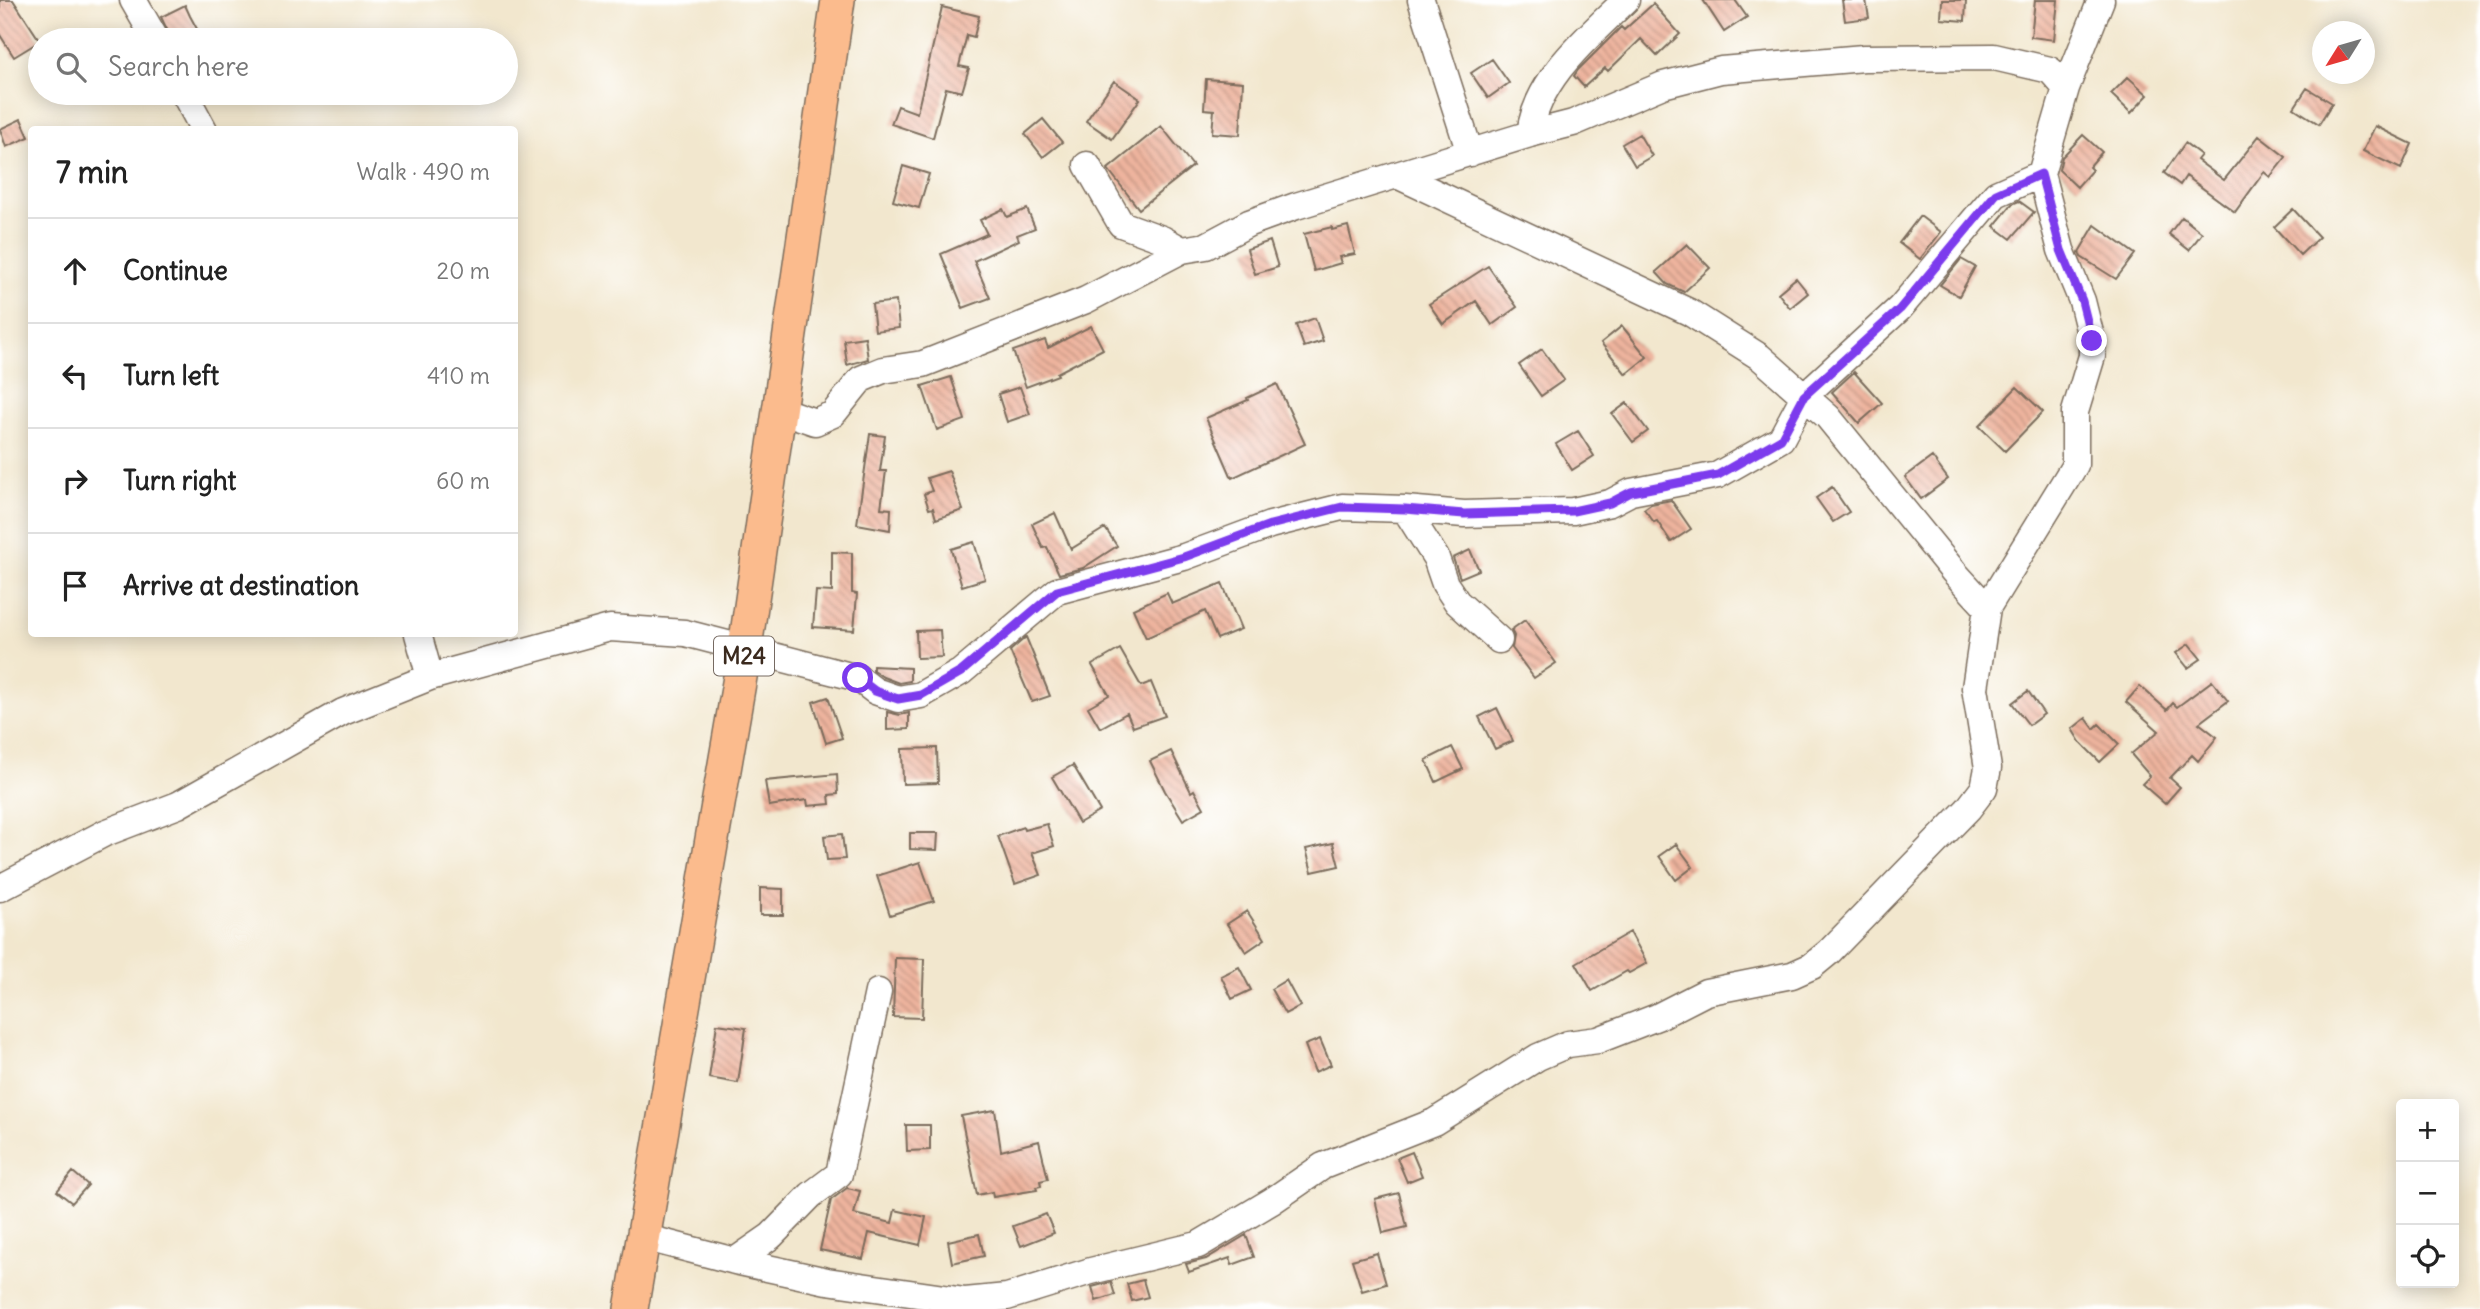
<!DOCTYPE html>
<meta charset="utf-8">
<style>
body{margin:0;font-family:Delius,sans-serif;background:#f2f2f2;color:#222}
.controls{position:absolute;right:21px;bottom:21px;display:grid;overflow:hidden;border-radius:7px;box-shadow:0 4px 18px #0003}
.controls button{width:63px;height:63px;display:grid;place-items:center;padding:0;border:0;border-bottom:2px solid #e0e0e0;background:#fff;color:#222;font:35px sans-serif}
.compass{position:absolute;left:2312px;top:21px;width:63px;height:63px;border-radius:50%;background:#fff;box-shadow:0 4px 18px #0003;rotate:233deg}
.stop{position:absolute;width:21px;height:21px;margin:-16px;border:5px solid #7c3aed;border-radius:50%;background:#fff}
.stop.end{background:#7c3aed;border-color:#fff;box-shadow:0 2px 7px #0008}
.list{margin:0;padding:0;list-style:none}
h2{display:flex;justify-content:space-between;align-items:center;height:91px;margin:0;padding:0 28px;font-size:30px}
h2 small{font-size:23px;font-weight:400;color:#767676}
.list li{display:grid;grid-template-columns:46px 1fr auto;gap:21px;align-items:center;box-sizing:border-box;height:105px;padding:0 28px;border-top:2px solid #e0e0e0}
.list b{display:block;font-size:26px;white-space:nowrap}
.list em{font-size:23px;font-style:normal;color:#767676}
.icon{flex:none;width:38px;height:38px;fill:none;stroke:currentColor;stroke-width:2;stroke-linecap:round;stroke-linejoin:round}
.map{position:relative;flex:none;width:2480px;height:1309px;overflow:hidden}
.search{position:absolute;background:#fff;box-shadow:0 4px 18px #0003;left:28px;top:28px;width:490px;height:77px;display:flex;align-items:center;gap:18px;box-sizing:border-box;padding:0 24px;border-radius:38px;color:#767676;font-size:26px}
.panel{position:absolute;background:#fff;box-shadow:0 4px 18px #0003;left:28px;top:126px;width:490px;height:511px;border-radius:7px}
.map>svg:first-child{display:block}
.building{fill:url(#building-back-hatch)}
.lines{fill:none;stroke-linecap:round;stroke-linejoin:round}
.minor-casing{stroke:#7b6c5c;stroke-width:29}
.major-casing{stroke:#7b6c5c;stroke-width:36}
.minor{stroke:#fff;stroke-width:26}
.major{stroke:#fbbb8d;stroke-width:33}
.route{stroke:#7c3aed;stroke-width:9}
.labels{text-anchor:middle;stroke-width:7;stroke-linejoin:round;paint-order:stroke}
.shield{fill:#fff;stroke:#766a62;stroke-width:2}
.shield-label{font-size:23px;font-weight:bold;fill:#3b2a1e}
</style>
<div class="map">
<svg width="2480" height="1309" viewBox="0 0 2480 1309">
<defs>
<pattern id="building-back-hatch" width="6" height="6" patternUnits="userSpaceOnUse" patternTransform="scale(1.75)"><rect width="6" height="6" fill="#eeb49e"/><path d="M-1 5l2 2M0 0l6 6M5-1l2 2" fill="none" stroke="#c29380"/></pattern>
</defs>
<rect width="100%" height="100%" fill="#fff"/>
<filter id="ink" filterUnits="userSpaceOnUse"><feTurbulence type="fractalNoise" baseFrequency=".0143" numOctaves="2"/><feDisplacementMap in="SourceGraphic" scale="14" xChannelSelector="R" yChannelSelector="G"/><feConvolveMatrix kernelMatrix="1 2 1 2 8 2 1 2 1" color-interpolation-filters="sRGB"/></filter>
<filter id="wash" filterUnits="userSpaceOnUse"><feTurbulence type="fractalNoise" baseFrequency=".00686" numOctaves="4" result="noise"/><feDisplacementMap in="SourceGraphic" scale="28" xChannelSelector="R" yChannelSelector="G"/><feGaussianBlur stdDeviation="1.57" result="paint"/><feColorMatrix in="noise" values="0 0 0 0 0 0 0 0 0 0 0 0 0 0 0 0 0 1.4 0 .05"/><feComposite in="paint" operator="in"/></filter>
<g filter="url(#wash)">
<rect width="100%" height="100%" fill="#f2e7ce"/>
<g id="blocks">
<!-- building -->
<path class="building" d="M0,0H13L40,41L14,57L0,35Z
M1703,0H1735L1747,17L1724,32Z
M1842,0H1866L1869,18L1845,21Z
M1942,0H1966L1965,21L1941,19Z
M2035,0H2058L2054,40L2031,37Z
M1653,4L1680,34L1657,56L1641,39L1608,71L1605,68L1584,87L1574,76L1578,70L1621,27L1624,30Z
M185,5L190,16L203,40H172L161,17Z
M942,7L979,16L974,37L967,35L959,66L969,68L962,92L946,88L933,138L891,124L898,106L917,113Z
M1492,59L1509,83L1488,98L1471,73Z
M2128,77L2148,95L2131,113L2111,94Z
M1206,79L1243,82L1240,135L1212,133L1214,110L1204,109Z
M1114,81L1140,99L1112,139L1086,121Z
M2307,88L2332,103L2319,124L2294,108Z
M21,119L29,137L6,147L0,129Z
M1043,119L1062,142L1043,157L1025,134Z
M1161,126L1193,166L1139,209L1108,169Z
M2375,126L2412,144L2401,169L2363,151Z
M1639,134L1652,156L1635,166L1622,144Z
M2083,135L2102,152L2089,167L2092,170L2077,187L2059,170L2062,157Z
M2259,136L2286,157L2270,177L2264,172L2235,212L2186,176L2180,185L2164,173L2185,143L2201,155L2197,160L2224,180Z
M903,166L929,174L919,208L893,201Z
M2019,201L2034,212L2011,239L1994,226L2012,204Z
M1003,209L1007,217L1027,209L1035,228L1017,235L1019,240L974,261L990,298L963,308L941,254L987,234L980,220Z
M2293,209L2319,237L2300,255L2274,227Z
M1920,216L1941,232L1920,259L1899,243Z
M2182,217L2202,233L2189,250L2169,234Z
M2095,225L2135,254L2116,279L2081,257L2079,252Z
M1348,226L1355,254L1339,257L1341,263L1314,271L1304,234L1332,227V230Z
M1270,241L1278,267L1255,274L1247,249Z
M1687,244L1710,268L1684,292L1667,284L1656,272Z
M1961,259L1975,267L1959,296L1940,285Z
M1488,266L1517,307L1492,325L1476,301L1443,324L1429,304Z
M1796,278L1808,293L1790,308L1778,293Z
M896,301L899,328L875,331L872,304Z
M1315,318L1323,341L1304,347L1296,325Z
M1091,326L1103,349L1057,373L1058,375L1026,387L1013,351L1045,340L1048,348Z
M1622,326L1647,357L1626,374L1601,343Z
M865,337L868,359L847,365L844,340Z
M1542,349L1564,380L1541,396L1519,365Z
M1854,372L1882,403L1859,423L1832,392Z
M951,377L965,420L937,430L922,386Z
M1277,384L1305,444L1232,478L1206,418L1248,400L1247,398Z
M1020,387L1030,414L1007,422L998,394Z
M2017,387L2043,412L2005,451L1979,426Z
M1627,403L1648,431L1633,442L1612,414Z
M1578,431L1594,456L1572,470L1556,444Z
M870,434L885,436L880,471H886L881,508L891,509L890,530L857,524Z
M1932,457L1948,479L1921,499L1905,477Z
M949,471L963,510L936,519L933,508L929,509L924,494L932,491L927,478Z
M1832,487L1849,512L1833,522L1816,498Z
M1671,500L1691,529L1671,542L1657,521L1654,522L1644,509L1651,504Z
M1055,513L1071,549L1105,528L1117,546L1083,568L1059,574L1047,547L1043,548L1032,524Z
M974,542L985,579L962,586L951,549Z
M1470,550L1479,570L1460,578L1453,558Z
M832,552L852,553V593L857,594L854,630L813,627L816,591L832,592Z
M1222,583L1241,629L1217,639L1205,611L1146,638L1133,609L1167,593L1172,604Z
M1525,620L1556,663L1534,678L1512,648L1514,636L1511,630Z
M940,630L942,657L917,658L916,631Z
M1026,637L1050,696L1032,702L1010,651Z
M2189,644L2201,659L2188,668L2176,653Z
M1120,649L1141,686L1151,682L1165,716L1133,727L1127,713L1100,728L1088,707L1109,695L1092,665Z
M873,666L910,668V681L899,683L883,677L873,670Z
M2212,681L2228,701L2199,723L2217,737L2198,761L2192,755L2170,778L2180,787L2165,804L2142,784L2150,776L2131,754L2159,731L2126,702L2140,686L2167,710L2173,703L2177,707Z
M2028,691L2044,714L2029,725L2012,703Z
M828,697L842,738L826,743L813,702Z
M1497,708L1513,741L1495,749L1479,717Z
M887,712L900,715L909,713V729L887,730Z
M2086,718L2094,729L2099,724L2119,744L2100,762L2080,742L2072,729Z
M1452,747L1463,769L1436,782L1426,760Z
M937,748L938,783L903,784L902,749Z
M1171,751L1191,792L1194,790L1204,808L1183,820L1165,791L1150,761Z
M1073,765L1100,811L1079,823L1052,777Z
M837,774L838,794L829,795L830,804L808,806L807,800L769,806L765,781Z
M1047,824L1054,846L1032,853L1041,875L1015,884L998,836L1023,827L1024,830Z
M910,833H938L937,850L910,849Z
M842,834L845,859L827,860L824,836Z
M1333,843L1339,866L1312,872L1306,849Z
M1676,844L1693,867L1676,880L1659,856Z
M920,862L934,901L890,915L877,876Z
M760,888L783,889V915H760Z
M1247,911L1265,939L1246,952L1227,924Z
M1630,932L1647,963L1629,973L1627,971L1592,991L1576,963Z
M895,958L924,959L922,1018L893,1017Z
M1239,967L1251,990L1232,999L1221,976Z
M1286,980L1300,1006L1285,1014L1271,989Z
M717,1024L746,1028L738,1083L709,1078Z
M1320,1039L1331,1065L1315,1072L1305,1045Z
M995,1110L1001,1151L1039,1141L1048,1179L1040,1181L1041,1186L1036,1187L1037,1190L993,1197L992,1192L977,1195L961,1116Z
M906,1125H930V1150L907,1151Z
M1412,1152L1422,1176L1407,1182L1397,1158Z
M73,1172L88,1185L72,1203L57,1191Z
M847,1188L860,1191L854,1214L892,1223L895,1210L926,1217L920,1245L869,1233L863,1259L820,1250L831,1200Z
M1399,1193L1407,1227L1383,1233L1375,1199Z
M1046,1214L1054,1233L1021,1246L1013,1226Z
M979,1234L984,1256L952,1263L948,1241Z
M1246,1235L1254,1257L1232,1265L1230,1258L1189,1272L1186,1264L1206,1259Z
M1377,1253L1386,1284L1362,1291L1352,1260Z
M1143,1280L1148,1297L1132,1301L1127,1284Z
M1111,1282L1115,1295L1096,1301L1092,1287Z"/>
</g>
</g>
<g filter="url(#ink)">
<use href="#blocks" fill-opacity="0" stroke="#7b6c5c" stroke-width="2"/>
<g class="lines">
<!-- minor casing -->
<g class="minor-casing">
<path id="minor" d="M133,0L156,40
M1421,0L1470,153
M184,93L204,130
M1530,134L1573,123L1663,85L1721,70L1864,58L1994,57L2050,70L2066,88
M1087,165L1121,224L1162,239L1182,250
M1397,175L1689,312L1760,357L1828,417L1954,572L1987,608
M780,410L815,422L833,414L861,379L883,370L923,364L1086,300L1182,250L1206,246L1249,223L1296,206L1530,134C1536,79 1589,36 1626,0
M1405,509L1436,558L1445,584L1457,602L1499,640
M418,634L430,677
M0,888L105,833L178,805L343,712L430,677L610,628L685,633L858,678L875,691L898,699L921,695L961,672L1057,591L1184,557L1270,525L1342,507L1405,509L1464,514L1573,511L1610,503L1631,492L1718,475L1781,439L1804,396L1900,308L1996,194L2041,174
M643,1237L735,1261L827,1281L965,1301L1007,1297L1091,1271L1198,1245L1272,1201L1323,1166L1434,1122L1538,1057L1568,1044L1598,1040L1657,1017L1706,992L1792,975L1812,966L1829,952L1968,809L1984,788L1988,768L1975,688L1987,608L2075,465V412L2092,356V341L2082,301L2061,250L2041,174L2066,88L2101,0
M735,1261L771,1236L811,1195L839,1174L878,992"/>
</g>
<!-- major casing -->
<g class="major-casing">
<path id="major" d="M631,1309L745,648L838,0"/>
</g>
<!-- minor -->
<use href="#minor" class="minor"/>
<!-- major -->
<use href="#major" class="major"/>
</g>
</g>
<g class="lines" filter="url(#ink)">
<!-- route -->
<path class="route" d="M858,678L875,691L898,699L921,695L961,672L1057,591L1184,557L1270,525L1342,507L1405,509L1464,514L1573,511L1610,503L1631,492L1718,475L1781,439L1804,396L1900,309L1996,194L2041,174L2061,250L2082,301L2092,341"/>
</g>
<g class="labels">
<!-- shield labels -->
<rect class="shield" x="714" y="636.5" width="60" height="39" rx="5"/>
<g class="shield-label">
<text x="744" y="664">M24</text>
</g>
</g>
</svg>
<div class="controls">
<button>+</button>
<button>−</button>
<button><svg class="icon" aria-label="locate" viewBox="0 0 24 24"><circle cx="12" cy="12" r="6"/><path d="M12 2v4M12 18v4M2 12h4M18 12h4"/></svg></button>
</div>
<svg class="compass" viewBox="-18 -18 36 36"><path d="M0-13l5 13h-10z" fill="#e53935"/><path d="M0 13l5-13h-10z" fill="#767676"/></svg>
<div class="stop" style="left:858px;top:678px"></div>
<div class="stop end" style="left:2092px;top:341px"></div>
<div class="search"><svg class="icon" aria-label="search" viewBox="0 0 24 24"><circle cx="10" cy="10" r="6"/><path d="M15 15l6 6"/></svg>Search here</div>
<section class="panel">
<h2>7 min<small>Walk · 490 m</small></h2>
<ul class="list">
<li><svg class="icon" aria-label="ahead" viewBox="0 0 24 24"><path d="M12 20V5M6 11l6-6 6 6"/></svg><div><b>Continue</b></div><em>20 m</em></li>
<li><svg class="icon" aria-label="left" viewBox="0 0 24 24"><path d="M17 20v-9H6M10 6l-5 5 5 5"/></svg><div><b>Turn left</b></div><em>410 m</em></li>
<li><svg class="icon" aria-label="right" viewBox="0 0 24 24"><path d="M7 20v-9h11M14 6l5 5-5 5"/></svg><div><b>Turn right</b></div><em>60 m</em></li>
<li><svg class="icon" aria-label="arrive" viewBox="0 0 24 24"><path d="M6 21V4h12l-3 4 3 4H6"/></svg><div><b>Arrive at destination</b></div></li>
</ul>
</section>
</div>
